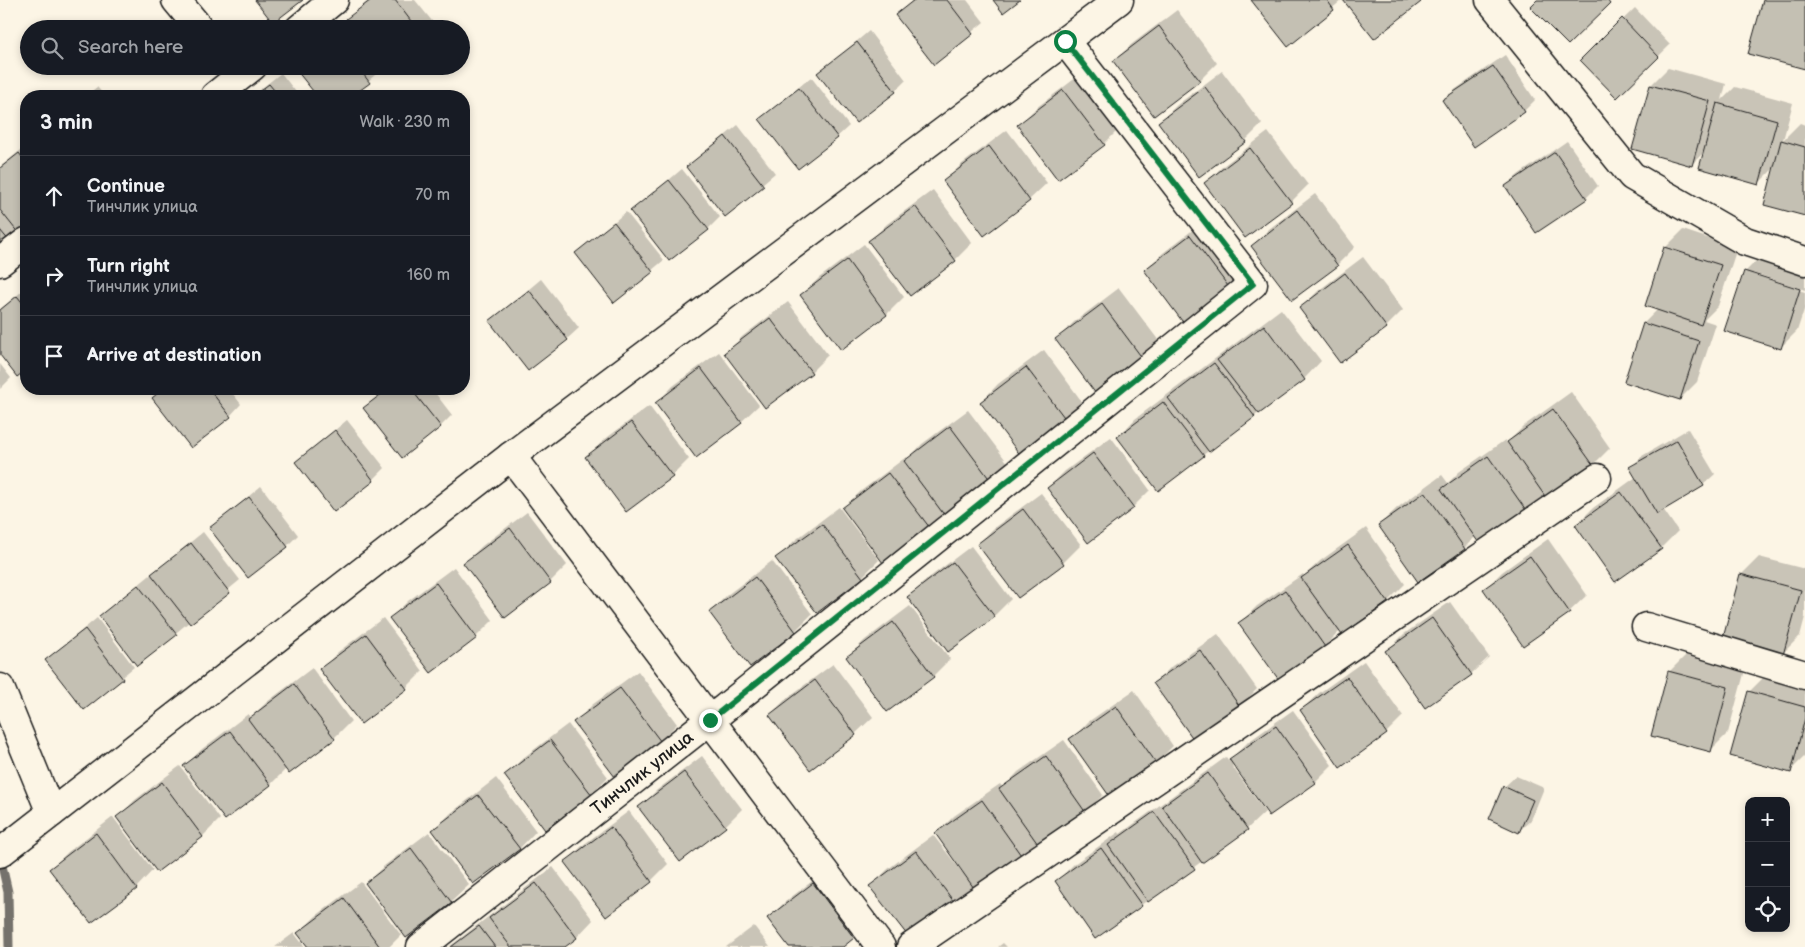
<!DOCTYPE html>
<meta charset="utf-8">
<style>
body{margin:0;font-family:"Balsamiq Sans",sans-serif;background:#242831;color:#f1f3f6}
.controls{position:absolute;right:15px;bottom:15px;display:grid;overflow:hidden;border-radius:10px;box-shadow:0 2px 8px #0003}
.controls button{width:45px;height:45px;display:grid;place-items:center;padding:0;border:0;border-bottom:1px solid #363941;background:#171b24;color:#f1f3f6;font:25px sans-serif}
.stop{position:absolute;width:15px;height:15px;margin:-11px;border:4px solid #0b8043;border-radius:50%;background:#fff}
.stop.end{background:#0b8043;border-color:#fff;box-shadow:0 1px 5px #0008}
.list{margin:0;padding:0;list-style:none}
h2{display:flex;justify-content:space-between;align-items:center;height:65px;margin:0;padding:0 20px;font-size:21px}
h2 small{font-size:16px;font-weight:400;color:#9ea1a6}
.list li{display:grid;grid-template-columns:32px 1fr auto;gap:15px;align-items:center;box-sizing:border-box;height:80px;padding:0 20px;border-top:1px solid #363941}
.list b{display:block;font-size:19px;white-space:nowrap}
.list p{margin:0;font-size:16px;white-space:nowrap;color:#9ea1a6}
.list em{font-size:16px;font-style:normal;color:#9ea1a6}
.icon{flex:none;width:28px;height:28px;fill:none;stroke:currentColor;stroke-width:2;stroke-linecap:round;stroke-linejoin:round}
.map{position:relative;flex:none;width:1805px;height:947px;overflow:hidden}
.search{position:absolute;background:#171b24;box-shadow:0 2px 8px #0003;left:20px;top:20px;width:450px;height:55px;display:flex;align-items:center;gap:12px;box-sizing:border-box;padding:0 18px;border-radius:28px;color:#9ea1a6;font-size:19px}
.panel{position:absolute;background:#171b24;box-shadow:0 2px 8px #0003;left:20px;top:90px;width:450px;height:305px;border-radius:20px}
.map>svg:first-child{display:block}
.shadow{fill:#0003}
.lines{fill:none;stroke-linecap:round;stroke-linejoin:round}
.stream{stroke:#75726c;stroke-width:9}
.building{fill:#c4c0b3;stroke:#1c1c1c}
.street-casing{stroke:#1c1c1c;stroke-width:31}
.secondary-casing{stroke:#1c1c1c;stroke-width:31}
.street{stroke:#fcf5e5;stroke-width:28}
.secondary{stroke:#fcf5e5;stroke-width:28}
.route{stroke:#0b8043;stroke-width:6}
.labels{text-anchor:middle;stroke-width:4.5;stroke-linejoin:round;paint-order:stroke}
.street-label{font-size:18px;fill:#1c1c1c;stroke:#fcf5e5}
</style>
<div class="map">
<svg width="1805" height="947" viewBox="0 0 1805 947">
<rect width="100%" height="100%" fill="#fcf5e5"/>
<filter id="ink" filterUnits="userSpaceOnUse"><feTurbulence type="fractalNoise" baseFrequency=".02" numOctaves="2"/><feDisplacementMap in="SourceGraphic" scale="10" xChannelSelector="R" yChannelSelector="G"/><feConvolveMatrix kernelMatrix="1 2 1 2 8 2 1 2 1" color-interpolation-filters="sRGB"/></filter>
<g filter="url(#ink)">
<!-- shadow -->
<path class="shadow" d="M369,0H415L436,26L433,29H355L348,19Z
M913,0H967L984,22L934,63L896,15Z
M1252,0H1342L1288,45Z
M1635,8L1670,45L1617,97L1581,60Z
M1177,10L1217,63L1200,80L1154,114L1114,61L1132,44Z
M343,22L348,29H334Z
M869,31L906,80L895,91L819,73Z
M1505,55L1535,100L1524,111L1444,100L1456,89Z
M295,66H378L381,70L350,96H318Z
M1668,68L1726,84L1722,100L1735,87L1793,103L1783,140L1800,123L1805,125V215L1775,167L1759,183L1705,151L1692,164L1651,85Z
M1222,71L1262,124L1245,141L1160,122L1177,105Z
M281,73L299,96H252Z
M1081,74L1121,127L1104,144L1019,125L1036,108Z
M811,77L849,126L837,137L761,119Z
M97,87L105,96H85Z
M738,125L775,173L725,215L687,167Z
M1007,130L1047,183L1029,200L945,181L962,164Z
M1268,132L1308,185L1291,202L1206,183L1223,166Z
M1567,141L1598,186L1586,198L1506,186L1518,175Z
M26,146V227L0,248V167Z
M682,169L720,217L708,229L632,211Z
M933,190L972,243L955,260L870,241L887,224Z
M1315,194L1355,247L1337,265L1293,298L1252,246L1269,229Z
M626,212L664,260L614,302L576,253Z
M1208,218L1248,272L1185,323L1145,270L1163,253Z
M1683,230L1737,248L1718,306L1704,320L1716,324L1697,382L1680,399L1625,381L1644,323L1658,309L1665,248Z
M864,244L904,297L887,314L842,348L802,295L819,278Z
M1762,255L1805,269V290L1753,273V276L1805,292V307L1797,331L1780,348L1745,272Z
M1363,257L1403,310L1386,327L1301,308L1318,291Z
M541,279L579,328L567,339L491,321Z
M26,288V368L17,375L0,353V309Z
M1119,288L1159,341L1142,358L1057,339L1074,322Z
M788,302L828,355L811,372L726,353L743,336Z
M1281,309L1321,361L1304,379L1203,455L1118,437L1135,419Z
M1044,350L1083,403L1021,455L981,402L998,384Z
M719,352L759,405L741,422L656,404L673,386Z
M0,364L11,378L0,389Z
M163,389H229L241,404L230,416L154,398Z
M386,389H432L452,415L440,427L364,408Z
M1571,392L1610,448L1593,465L1545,494L1527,512L1476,536L1464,548L1379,525L1397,508L1442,475L1448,483L1459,472L1505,440L1507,443L1525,425Z
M649,406L689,459L672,476L587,457L604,440Z
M968,410L1008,463L990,480L943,512L929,527L844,508L861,491L906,457L908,459L922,444Z
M347,420L385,468L373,480L297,462Z
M1688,429L1715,474L1703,485L1663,509L1678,531L1661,548L1576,525L1593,508L1636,477L1631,468L1642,456Z
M1111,437L1150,490L1133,507L1088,541L1048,488L1065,471Z
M261,486L298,535L287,546L211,528Z
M1041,493L1081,545L1063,563L1018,597L978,544L995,527Z
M839,507L879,560L862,577L777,559L794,541Z
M527,512L567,565L550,582L465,563L482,546Z
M1366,528L1405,584L1388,601L1342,633L1340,631L1324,647L1240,623L1257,606L1303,574L1304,576L1320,561Z
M203,532L240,580L138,664L100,616Z
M1548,539L1587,595L1569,612L1524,644L1485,589L1502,572Z
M971,546L1011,599L994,616L909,597L926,580Z
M1759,557L1805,569V617L1800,636L1783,653L1725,637L1742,574Z
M772,561L812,614L795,631L750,665L710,612L727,595Z
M454,567L493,620L476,637L391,618L408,601Z
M1450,602L1489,657L1471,674L1387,651L1404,634Z
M910,606L950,659L933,676L848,657L865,640Z
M97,618L134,667L84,708L46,660Z
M383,618L423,671L406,688L321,670L338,652Z
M1218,634L1257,689L1240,706L1155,683L1172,666Z
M1687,654L1745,670L1728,733L1711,750L1669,672Z
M1364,661L1403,716L1386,733L1301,710L1319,693Z
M833,664L873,717L855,734L770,715L787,698Z
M312,668L351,721L334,738L286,769L270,785L185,766L202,749L248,714L250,718L267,702Z
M638,671L677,724L660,741L575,723L592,705Z
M1766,675L1805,685V756L1790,771L1749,692Z
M1134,690L1173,746L1156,763L1071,740L1088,722Z
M1293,710L1332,765L1315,782L1234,764L1232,766L1265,812L1247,829L1141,905L1057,881L1074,864L1119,832L1120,834L1226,757L1229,761L1248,742Z
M568,724L608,777L591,794L506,775L523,758Z
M1064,740L1103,795L1085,812L1037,841L1022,857L974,886L956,905L871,886L888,869L933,835L962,872L963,870L937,833L954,816L1000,784L1003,788L1018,772Z
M702,756L742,809L725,826L640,807L657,790Z
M180,766L220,819L203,836L157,870L117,818L135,800Z
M1516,776L1544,788L1531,820L1519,831L1504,787Z
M496,778L536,831L519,849L434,830L451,813Z
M629,811L668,864L651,881L566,862L583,845Z
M113,817L153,870L136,888L51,869L68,852Z
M429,832L469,885L451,902L406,937L366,883L384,866Z
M553,867L593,920L576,938L563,947H449Z
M831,867L871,920L840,947H791L769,918L786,901Z
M361,882L401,935L389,947H309L299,933L316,916Z
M754,926L770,947H726Z
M294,933L305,947H275Z
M1003,943L1007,947H998Z"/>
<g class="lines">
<!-- stream -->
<path class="stream" d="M0,857L8,892L9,947"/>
</g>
<!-- building -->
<path class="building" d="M255,0H303L273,23Z
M371,0H395L417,29H353L346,19Z
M914,0H947L973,34L934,65L895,15Z
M993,0H1020L1003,13Z
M1251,0H1327L1334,10L1288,47Z
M1343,0H1419L1421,2L1374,39Z
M1537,0H1607L1610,4L1568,45L1530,7Z
M1763,0H1805V69L1748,54Z
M1622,18L1659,57L1617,98L1580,60Z
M1159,26L1200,81L1154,116L1113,61Z
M857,42L896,92L856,123L817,73Z
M293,66H357L370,83L352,96H317Z
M1493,66L1525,112L1474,147L1442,100Z
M269,84L279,96H253Z
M1650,85L1710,101L1692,166L1632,149Z
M1205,87L1246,142L1199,177L1158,122Z
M799,88L838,138L798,169L759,119Z
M1063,90L1105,145L1058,180L1017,125Z
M1717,103L1777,120L1759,185L1699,168Z
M725,136L764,186L725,217L686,167Z
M1781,140L1805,147V216L1764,205Z
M989,146L1030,201L984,236L943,181Z
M1250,148L1292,203L1245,238L1204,183Z
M1555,152L1587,199L1536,233L1505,186Z
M19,153L26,162V228L19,234L0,210V168Z
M669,180L709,230L669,261L630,211Z
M915,206L956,261L910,296L868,241Z
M1297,210L1338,266L1292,300L1251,246Z
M614,222L653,272L614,303L575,253Z
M0,230L10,242L0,250Z
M1190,235L1231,290L1185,325L1144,270Z
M1664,247L1721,265L1701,325L1645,306Z
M847,260L887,315L841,350L800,295Z
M1744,271L1800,289L1781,349L1724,331Z
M1345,273L1387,328L1340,363L1299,308Z
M529,290L568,340L528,371L489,321Z
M17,296L26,307V370L17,377L0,355V310Z
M1102,304L1143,359L1096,394L1055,339Z
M770,318L812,373L765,408L724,353Z
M1643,323L1699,341L1680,400L1624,382Z
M1264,325L1305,380L1259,414L1217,360Z
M1214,363L1255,417L1209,452L1168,398Z
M1026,367L1067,421L1021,456L980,402Z
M701,368L742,423L696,458L655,403Z
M163,389H209L231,417L191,448L152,398Z
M388,389H411L441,427L402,458L363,408Z
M1163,402L1204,456L1158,491L1117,437Z
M1553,409L1594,466L1547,499L1507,442Z
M631,422L673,477L626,512L585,457Z
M950,426L991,481L945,516L904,461Z
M335,430L374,481L334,512L295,462Z
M1677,440L1704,486L1657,514L1629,467Z
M1093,453L1134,508L1088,543L1047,488Z
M1488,456L1528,513L1481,546L1441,489Z
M888,473L930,528L883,563L842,508Z
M1425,492L1465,549L1418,582L1378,525Z
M1621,492L1662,549L1615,582L1575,525Z
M249,497L288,547L248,578L209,528Z
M1023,509L1064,564L1018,598L977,544Z
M822,524L863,578L817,613L775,558Z
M510,528L551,583L505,618L463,563Z
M191,543L230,593L190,624L151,574Z
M1348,545L1388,602L1342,635L1301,578Z
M1530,556L1570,613L1523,646L1483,589Z
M953,562L995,617L948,652L907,597Z
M1740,574L1801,590L1783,655L1723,638Z
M755,577L796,632L750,667L709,612Z
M436,583L477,638L431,673L389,618Z
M138,585L177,635L137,666L99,616Z
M1285,590L1325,647L1279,680L1238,623Z
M1432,618L1472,675L1425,708L1385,651Z
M893,622L934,677L887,712L846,657Z
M85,629L123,679L84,710L45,660Z
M366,634L407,689L361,724L319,669Z
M1200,650L1240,707L1194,740L1153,683Z
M1668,671L1728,687L1711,752L1651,736Z
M1347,677L1387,734L1340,768L1300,710Z
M815,680L856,735L810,770L769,715Z
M294,684L335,739L289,774L248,719Z
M620,688L661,742L615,777L573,722Z
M1748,691L1805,707V718L1791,773L1730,756Z
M1116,706L1157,764L1110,797L1069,739Z
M1276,726L1316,783L1269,816L1229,759Z
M230,731L271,785L225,820L183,766Z
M550,740L592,795L545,830L504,775Z
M1046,756L1086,813L1040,847L999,789Z
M684,772L726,827L680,862L638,807Z
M1208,773L1248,830L1202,863L1162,806Z
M162,782L203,837L157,872L116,817Z
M1503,786L1533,800L1519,833L1489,819Z
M478,795L520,849L473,884L432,830Z
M982,800L1023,858L976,891L935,833Z
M1154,812L1195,869L1148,902L1108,845Z
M611,827L652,882L606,917L564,862Z
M96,833L137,889L91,923L49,869Z
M411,848L452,903L406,938L365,883Z
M1101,848L1142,906L1095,939L1055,881Z
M916,851L957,906L911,940L869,886Z
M536,883L577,938L565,947H511L489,918Z
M813,883L854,938L843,947H789L767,918Z
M344,898L380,947H308L297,933Z
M479,926L495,947H451Z"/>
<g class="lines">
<!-- street casing -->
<g class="street-casing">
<path id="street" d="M176,0L200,29
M1490,0L1632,176L1745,241L1805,261
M299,29L334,0
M215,96L253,66
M0,262L26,242
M511,456L881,947
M1646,627L1805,675
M0,688L51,813
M421,947L710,720L1253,284L1065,41
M911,947L1597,478"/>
</g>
<!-- secondary casing -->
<g class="secondary-casing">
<path id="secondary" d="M0,853L511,456L1119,0"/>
</g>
<!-- street -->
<use href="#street" class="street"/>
<!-- secondary -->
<use href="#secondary" class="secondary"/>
</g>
</g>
<g class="lines" filter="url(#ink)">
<!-- route -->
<path class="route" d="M710,720L1253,284L1065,41"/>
</g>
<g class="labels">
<!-- street labels -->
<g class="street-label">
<text transform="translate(642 773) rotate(-38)" y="6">Тинчлик улица</text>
</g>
</g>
</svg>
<div class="controls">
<button>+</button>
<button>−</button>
<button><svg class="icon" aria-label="locate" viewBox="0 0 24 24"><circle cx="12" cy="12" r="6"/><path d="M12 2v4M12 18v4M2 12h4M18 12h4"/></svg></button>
</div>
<div class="stop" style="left:1065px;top:41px"></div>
<div class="stop end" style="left:710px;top:720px"></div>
<div class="search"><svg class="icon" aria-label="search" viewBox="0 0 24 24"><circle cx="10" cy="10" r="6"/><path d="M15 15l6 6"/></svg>Search here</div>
<section class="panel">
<h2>3 min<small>Walk · 230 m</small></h2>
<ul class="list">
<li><svg class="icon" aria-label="ahead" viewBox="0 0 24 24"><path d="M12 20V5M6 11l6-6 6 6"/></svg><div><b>Continue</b><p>Тинчлик улица</p></div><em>70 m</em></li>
<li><svg class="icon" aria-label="right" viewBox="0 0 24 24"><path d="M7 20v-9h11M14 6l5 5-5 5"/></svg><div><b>Turn right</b><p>Тинчлик улица</p></div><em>160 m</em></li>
<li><svg class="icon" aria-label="arrive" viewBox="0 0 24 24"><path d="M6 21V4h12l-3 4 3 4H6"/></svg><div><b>Arrive at destination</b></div></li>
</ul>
</section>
</div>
